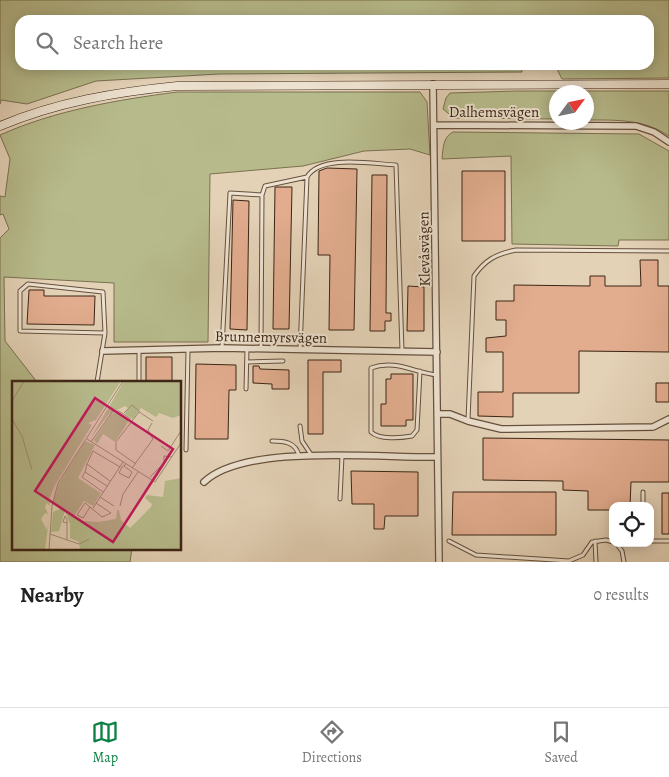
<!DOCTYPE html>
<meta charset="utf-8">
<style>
body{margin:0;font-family:Alegreya,serif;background:#f2f2f2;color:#222}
.controls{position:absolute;right:15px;bottom:15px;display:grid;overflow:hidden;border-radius:10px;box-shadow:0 2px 12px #0003}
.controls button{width:45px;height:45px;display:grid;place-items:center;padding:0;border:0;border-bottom:1px solid #e0e0e0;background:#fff;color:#222;font:25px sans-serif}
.compass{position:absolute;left:549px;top:85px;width:45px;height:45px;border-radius:50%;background:#fff;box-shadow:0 2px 12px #0003;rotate:57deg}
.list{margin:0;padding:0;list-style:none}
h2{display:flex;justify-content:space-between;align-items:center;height:65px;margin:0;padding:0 20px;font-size:21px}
h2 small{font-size:16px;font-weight:400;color:#767676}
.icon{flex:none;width:28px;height:28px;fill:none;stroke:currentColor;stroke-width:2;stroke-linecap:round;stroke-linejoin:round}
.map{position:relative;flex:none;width:669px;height:562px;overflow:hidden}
.search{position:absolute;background:#fff;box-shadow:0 2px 12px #0003;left:15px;right:15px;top:15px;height:55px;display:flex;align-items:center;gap:12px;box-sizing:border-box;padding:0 18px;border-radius:15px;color:#767676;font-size:19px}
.sheet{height:145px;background:#fff}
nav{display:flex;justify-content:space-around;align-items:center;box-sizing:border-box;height:70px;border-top:1px solid #e0e0e0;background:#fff;font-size:14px;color:#767676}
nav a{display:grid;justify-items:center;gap:2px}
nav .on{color:#0b8043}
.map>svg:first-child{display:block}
.green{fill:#b7bb8c;stroke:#7a7050}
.building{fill:#e2ad8f;stroke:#3c2515}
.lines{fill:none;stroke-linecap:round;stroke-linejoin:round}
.service-casing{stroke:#66503e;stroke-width:5}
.minor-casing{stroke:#66503e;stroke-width:8}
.secondary-casing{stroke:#3c2515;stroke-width:9}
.service{stroke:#ede2d0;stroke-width:3}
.minor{stroke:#ede2d0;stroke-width:5.5}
.secondary{stroke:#ede2d0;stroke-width:8}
.labels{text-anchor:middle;stroke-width:4;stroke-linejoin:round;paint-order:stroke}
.street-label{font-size:15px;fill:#3c2515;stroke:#ede2d0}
.inset-road{fill:none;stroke:#a18d76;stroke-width:1}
.view{fill:#c2185b;fill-opacity:0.15;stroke:#c2185b;stroke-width:2.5}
.inset-edge{fill:none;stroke:#3c2515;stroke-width:2.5}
</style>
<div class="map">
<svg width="669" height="562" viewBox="0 0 669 562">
<rect width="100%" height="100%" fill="#e4d2b7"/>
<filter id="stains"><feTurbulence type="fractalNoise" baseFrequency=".004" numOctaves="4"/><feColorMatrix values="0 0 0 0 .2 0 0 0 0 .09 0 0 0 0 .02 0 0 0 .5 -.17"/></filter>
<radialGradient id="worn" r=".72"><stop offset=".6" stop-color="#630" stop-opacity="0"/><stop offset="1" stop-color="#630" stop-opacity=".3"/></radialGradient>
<!-- green -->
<path class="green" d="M0,0H669V78L562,79L555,65H649V20H20V65H521L522,72L219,74L96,81L27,104L1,100L0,104Z
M517,91H669V136C644,119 616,120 587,120L586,92H556V119L454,118L443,109L446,98L450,93Z
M177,92H420L427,102L430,155L410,149L364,151L303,166L210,174L208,342H114V283L4,277L5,341L37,382H14V548H132L130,562H0V238L9,229L3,214L0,215V196L5,197L10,159L0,135C56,110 117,100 177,92Z
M453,132L639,134L669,151V240H619L618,246L512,244L511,156L442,159C443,148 443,137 453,132Z"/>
<!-- building -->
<path class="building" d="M327,168L357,169L354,330H329L330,255H318L319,171Z
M462,171H505V241H462Z
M372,175H387L386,313H391V321H385V331H370Z
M275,187H292L289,329H273Z
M233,200L249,201L247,330L230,329Z
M640,260H658V286H669V352L579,351V393H513V417L478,416V392H503V352H486V338L506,336V320H496V301H514V285L590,286V276H605V286H641Z
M408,286L424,287V331H407Z
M29,290H44V296H95L94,325L27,324Z
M146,357H172V382H146Z
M308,360H341V372H323V434H308Z
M196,364L236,365V390H229L228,439H195Z
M253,366H259L260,369L289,370V389H272V384L253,383Z
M391,374H413V420H406V426H381V404H386V379H391Z
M656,383H669V402H656Z
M483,438L669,440V482H631L630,506H613V510H588V491L563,490V481L483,480Z
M351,471L418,472V516H385L384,529H374V504H352Z
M453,492H556V535H452Z
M662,493H669V534H662Z"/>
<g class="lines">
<!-- service casing -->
<g class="service-casing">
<path id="service" d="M307,177C320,154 373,164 396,165L402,351
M262,195L265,186L307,177L300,350
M222,348L230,193L262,195L261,349
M247,362L283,361
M420,371L417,430L412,436C401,438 379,440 371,432V368C395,359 415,373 437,375
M97,382L105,333L103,292L28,284L20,291V331L105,333
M139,382V350
M246,389L247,349
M468,420L474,276C485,260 496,254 516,250L669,251
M300,426L302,441L312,456
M272,441C284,441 296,442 299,456
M186,450L188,350
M340,499L342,456
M643,506V492
M449,541L476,555L569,561L583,555L592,542L606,540L613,542
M595,541L596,562
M650,541H669
M616,543L622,551L624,562"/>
</g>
<!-- minor casing -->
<g class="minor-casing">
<path id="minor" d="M433,84L439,562
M434,125L636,126L654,132L669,142
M103,351L222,348L437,352
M438,414H450L468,421L501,429L653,427L669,419
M204,482C245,443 379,458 436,457"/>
</g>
<!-- secondary casing -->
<g class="secondary-casing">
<path id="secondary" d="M0,126C57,102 116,92 177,86L669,84"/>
</g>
<!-- service -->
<use href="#service" class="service"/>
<!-- minor -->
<use href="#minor" class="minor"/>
<!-- secondary -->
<use href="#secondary" class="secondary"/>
</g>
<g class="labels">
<!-- street labels -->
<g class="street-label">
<text x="494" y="117">Dalhemsvägen</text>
<text transform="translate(424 249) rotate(-91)" y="5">Klevåsvägen</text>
<text transform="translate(271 337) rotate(1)" y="5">Brunnemyrsvägen</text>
</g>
</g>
<!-- overview -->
<g transform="translate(12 381)">
<rect width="169" height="169" fill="#e4d2b7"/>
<path d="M0,0H109L84,39L76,42L80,44L43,104L37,119L38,125L35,122L33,126L36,133L33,132L29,138L35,149L37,138L33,169H0ZM112,0H169V34L161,37L147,32L144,36L129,27L121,38L113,33L116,27L113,25L97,33L78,58ZM106,31L117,38L113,46L103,61L91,53L85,63L82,59L99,33ZM73,60L83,64L66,97L89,112L81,125L72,120L62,135L71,140L87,141L104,138L105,129H107L109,139L118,147L139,126L140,123L133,117L135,114L151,116L153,100L169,97V169H68L67,161L58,157V143L53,129L47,150L39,151L41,131L50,127L41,122L47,102Z" fill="#b7bb8c"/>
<path class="inset-road" d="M0,20L12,0M112,32L120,24L128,31M0,38L10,55L20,89M75,58L143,101L169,62M79,61L100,31L107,30L119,38M149,65L156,70L169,50M75,83L81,70L108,86M124,83L104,69V61L127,31L141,40M112,85L120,91L117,97L107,92L110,86L114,83M120,87L141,58L136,49L140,42M73,91L75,83L98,100M138,96L152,82V75L160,76M91,111L70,96L73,91L95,105M88,116L102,125M108,125L111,113L126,91M78,126L71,137L65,134L73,122L78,126L90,136L99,132L84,122M81,127L111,81M38,153L67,163L77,158M55,158V138L53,135L51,141L55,142M37,169L40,125L46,102L111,0"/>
<path class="view" d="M83,17L161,68L101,161L23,110Z"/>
<rect width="169" height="169" class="inset-edge"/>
</g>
<rect width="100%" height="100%" filter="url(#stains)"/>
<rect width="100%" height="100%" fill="url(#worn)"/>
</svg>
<div class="controls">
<button><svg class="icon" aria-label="locate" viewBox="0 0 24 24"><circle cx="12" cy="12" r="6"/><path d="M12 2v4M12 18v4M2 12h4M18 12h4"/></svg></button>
</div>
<svg class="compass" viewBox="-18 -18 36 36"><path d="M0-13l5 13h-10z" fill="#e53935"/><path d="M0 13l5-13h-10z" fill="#767676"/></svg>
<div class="search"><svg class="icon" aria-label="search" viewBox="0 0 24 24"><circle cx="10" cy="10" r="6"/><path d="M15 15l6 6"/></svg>Search here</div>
</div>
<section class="sheet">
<h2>Nearby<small>0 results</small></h2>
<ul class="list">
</ul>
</section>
<nav>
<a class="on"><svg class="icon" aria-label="map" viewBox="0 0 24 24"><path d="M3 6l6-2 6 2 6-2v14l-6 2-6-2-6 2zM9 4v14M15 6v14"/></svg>Map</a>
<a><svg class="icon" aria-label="directions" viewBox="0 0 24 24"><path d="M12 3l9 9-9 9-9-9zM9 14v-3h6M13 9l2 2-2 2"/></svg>Directions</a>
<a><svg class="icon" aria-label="saved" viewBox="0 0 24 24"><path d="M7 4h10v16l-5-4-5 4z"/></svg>Saved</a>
</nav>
